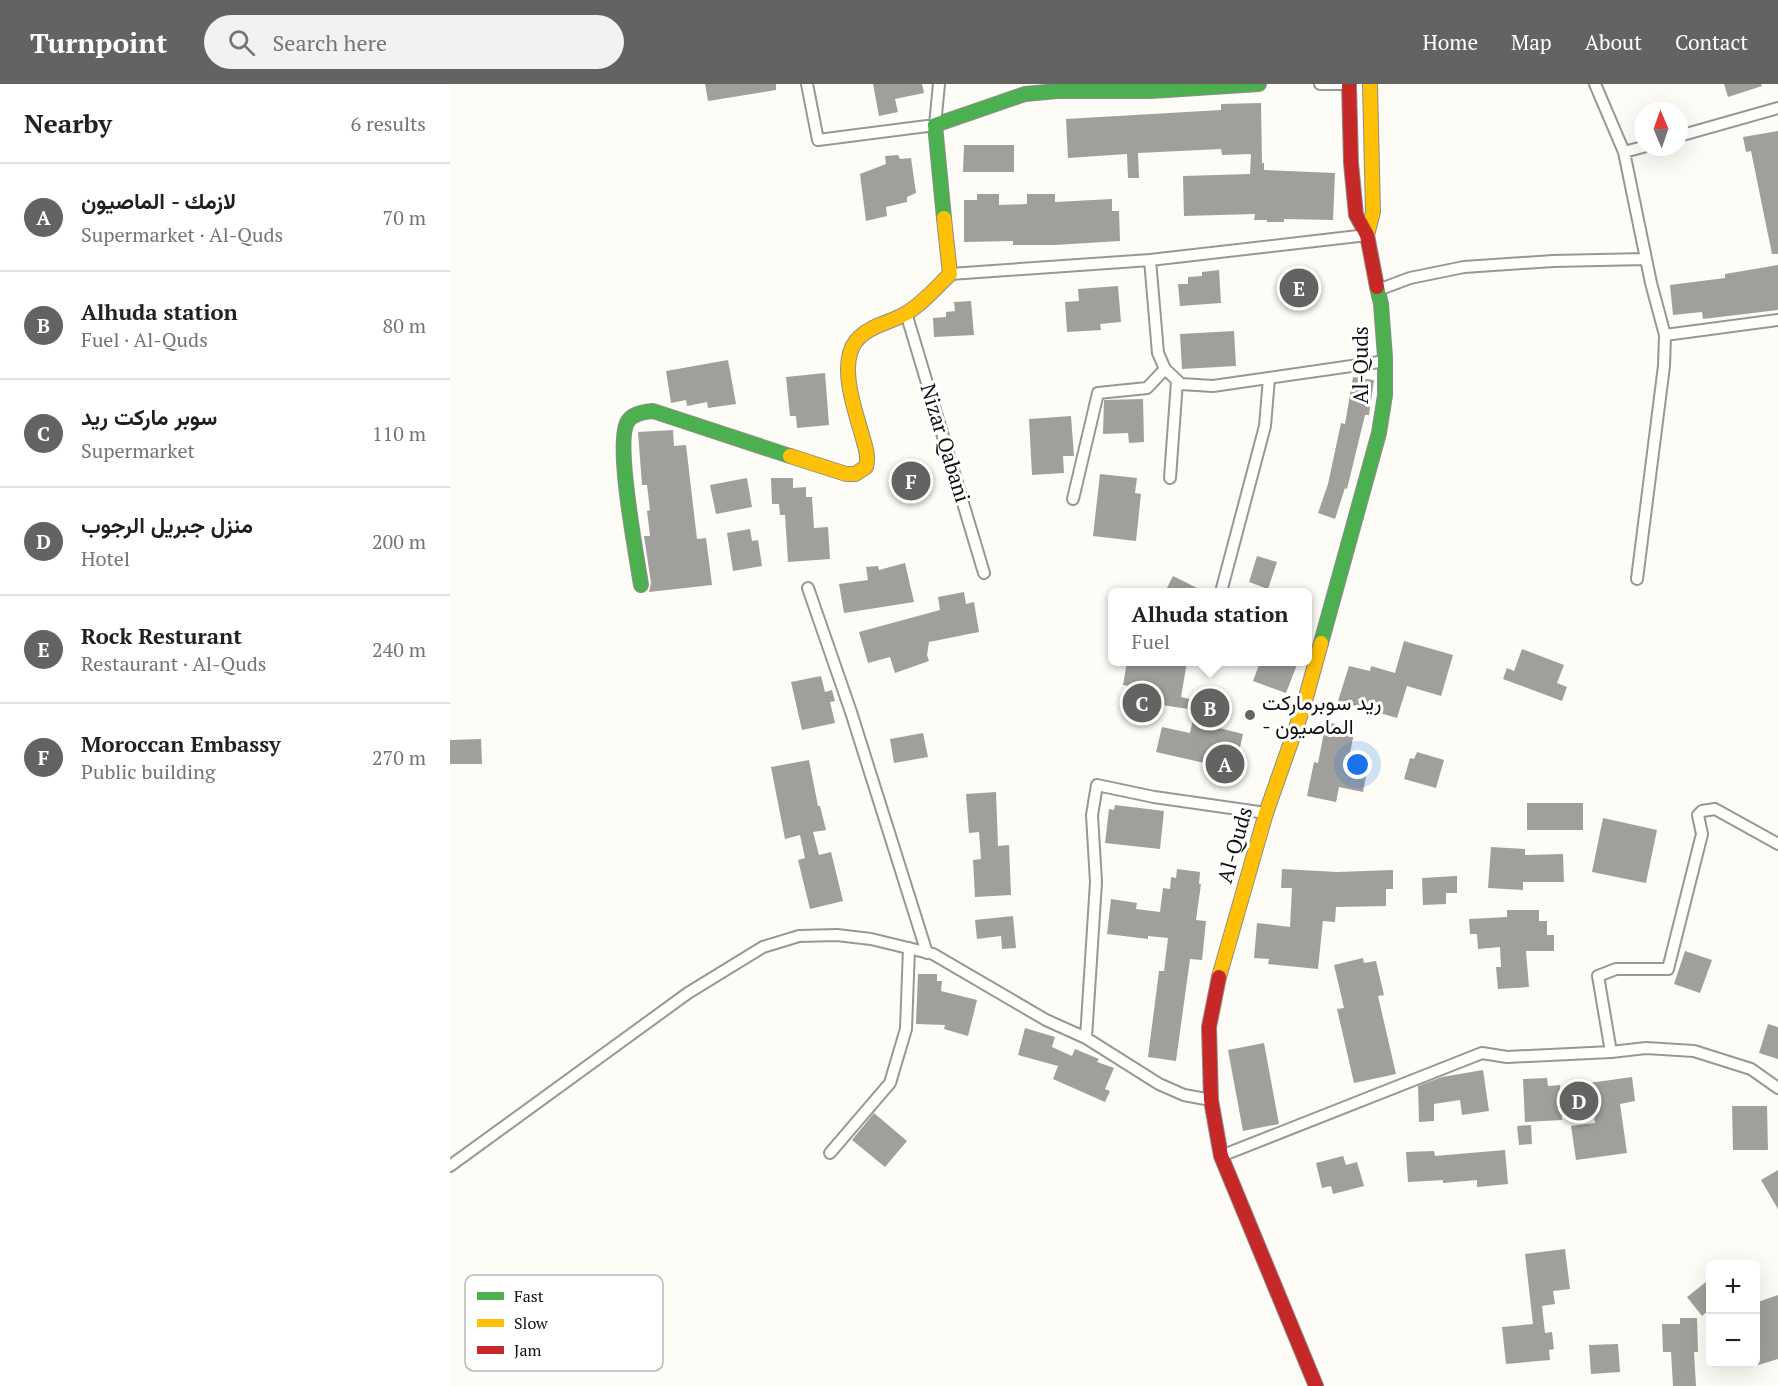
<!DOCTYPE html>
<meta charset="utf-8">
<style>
body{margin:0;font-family:"PT Serif",Vazirmatn,serif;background:#f2f2f2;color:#202124}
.controls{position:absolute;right:18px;bottom:18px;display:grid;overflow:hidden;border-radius:9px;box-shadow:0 6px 24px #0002}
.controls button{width:54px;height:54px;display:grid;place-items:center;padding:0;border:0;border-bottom:2px solid #e0e0e0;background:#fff;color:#202124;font:30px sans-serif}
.compass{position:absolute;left:1184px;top:18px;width:54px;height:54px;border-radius:50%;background:#fff;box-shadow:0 6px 24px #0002;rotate:358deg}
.you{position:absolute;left:908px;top:681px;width:21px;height:21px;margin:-15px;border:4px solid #fff;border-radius:50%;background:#1a73e8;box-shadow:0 0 0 9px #1a73e833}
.badge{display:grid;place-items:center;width:39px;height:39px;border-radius:50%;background:#646362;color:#fff;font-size:20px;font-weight:700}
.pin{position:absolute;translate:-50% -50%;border:3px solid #fff;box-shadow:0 2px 6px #0006}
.popup{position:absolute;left:658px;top:504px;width:204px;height:78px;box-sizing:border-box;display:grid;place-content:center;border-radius:9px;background:#fff;filter:drop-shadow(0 2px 4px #0005);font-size:20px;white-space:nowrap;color:#757577}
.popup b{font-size:22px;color:#202124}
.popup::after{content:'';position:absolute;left:50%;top:100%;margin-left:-12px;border:12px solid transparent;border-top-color:#fff}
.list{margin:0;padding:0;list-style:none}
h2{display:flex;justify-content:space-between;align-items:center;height:78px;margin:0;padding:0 24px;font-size:26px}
h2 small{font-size:20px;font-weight:400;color:#757577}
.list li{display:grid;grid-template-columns:39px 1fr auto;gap:18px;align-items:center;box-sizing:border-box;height:108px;padding:0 24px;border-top:2px solid #e0e0e0}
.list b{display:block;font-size:22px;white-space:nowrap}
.list p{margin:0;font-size:20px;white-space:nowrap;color:#757577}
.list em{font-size:20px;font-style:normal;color:#757577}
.icon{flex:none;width:33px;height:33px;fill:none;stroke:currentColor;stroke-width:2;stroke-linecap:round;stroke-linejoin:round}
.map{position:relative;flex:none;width:1328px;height:1302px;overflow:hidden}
header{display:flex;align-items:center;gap:36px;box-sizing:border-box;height:84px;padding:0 30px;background:#646362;color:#fff}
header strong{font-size:28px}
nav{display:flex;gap:33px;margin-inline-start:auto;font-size:21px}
.search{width:420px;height:54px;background:#f2f2f2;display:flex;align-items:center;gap:15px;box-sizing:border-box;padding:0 21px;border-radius:33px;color:#757577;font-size:22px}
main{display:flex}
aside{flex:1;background:#fff}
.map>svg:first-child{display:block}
.building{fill:#a19f9c}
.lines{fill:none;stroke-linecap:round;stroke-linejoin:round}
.street-casing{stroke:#979795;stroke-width:14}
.fast-casing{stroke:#8e8d8b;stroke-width:16}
.slow-casing{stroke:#8e8d8b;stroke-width:16}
.jam-casing{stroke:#8e8d8b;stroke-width:16}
.street{stroke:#fffffe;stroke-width:10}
.fast{stroke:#4caf50;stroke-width:14}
.slow{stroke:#ffc107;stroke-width:14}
.jam{stroke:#c62828;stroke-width:14}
.poi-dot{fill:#646362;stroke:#fff;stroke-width:2}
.labels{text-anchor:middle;stroke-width:6;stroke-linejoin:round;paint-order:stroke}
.street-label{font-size:21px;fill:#111;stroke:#fff}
.poi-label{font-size:21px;fill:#111;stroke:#fff;text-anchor:start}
.key{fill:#fff;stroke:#b8b8b8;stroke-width:1.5}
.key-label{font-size:16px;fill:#111}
</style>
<header>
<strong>Turnpoint</strong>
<div class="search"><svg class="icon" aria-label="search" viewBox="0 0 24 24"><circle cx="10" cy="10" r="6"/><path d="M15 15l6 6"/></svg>Search here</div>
<nav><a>Home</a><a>Map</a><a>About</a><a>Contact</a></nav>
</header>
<main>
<aside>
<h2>Nearby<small>6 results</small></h2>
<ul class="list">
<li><span class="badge">A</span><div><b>لازمك - الماصيون</b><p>Supermarket · Al-Quds</p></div><em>70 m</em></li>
<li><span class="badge">B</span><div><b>Alhuda station</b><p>Fuel · Al-Quds</p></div><em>80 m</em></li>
<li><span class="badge">C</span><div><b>سوبر ماركت ريد</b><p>Supermarket</p></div><em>110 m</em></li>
<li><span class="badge">D</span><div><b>منزل جبريل الرجوب</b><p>Hotel</p></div><em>200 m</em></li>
<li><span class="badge">E</span><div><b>Rock Resturant</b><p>Restaurant · Al-Quds</p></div><em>240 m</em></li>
<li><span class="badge">F</span><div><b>Moroccan Embassy</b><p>Public building</p></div><em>270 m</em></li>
</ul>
</aside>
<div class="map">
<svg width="1328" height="1302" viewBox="0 0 1328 1302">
<rect width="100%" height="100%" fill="#fdfcf7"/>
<!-- building -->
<path class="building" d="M255,0H326V6L258,17Z
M423,0H472L474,9L445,15L448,28L429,32Z
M1274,0H1311L1312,2L1278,13Z
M811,19L812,79H814V86L885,89L883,136L834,135V138H817V136H804L805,130L734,132L733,92L800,90L801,70L772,71L771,65L688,69L689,94H678L677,70L618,74L616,35L771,26V20Z
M1328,47V170H1322L1301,67L1296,68L1293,53Z
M514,61H564V88H513Z
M448,71L450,75L461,74L466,109L457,113V118L436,123L437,132L416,137L410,90L436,80L435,72Z
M527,110H549V121L577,120V110H605V118L662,115V127H669L670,157L605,161H563V157L514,158V116H527Z
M1328,181V226L1253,235L1252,228L1223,231L1220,201L1275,194V190Z
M769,186L771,219L730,222L728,200H738V193L752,192V188Z
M668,202L671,238L650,240L651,246L617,248L615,218L629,217L628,205Z
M521,217L524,251L484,253L483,234L496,233V228L505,227L504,218Z
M784,247L786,282L732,285L730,250Z
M278,276L286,320L258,324L257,318L237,322L236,316L221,319L216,287Z
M375,289L379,341L347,344L346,332H340L336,293Z
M903,293L924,296L919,331H915L897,405L895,404L885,435L868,429L878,400L891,339L895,340Z
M693,315L694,358L679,359L678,349L653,350L654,316Z
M621,332L624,372H613L614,389L582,391L579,335Z
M223,346L224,362L236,361L247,455L256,454L262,501L199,508L201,499L194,452H200L197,427L200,426L197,401H192L188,348Z
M650,390L687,394L685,409L691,410L686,457L643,452Z
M297,394L302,423L266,430L260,401Z
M321,394H343V404L356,403V413H362L364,444L378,443L380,475L338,478L335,431H330L329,420H322Z
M300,445L302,457L308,456L312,482L283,487L277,449Z
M807,472L827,478L818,505L799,498Z
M455,479L464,518L394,529L389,500L418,496L416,483L428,482L429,486Z
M723,492L755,508H715Z
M514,508L516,520L524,518L529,548L479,558L477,571L479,577L445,589L440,573L418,579L409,548L490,526L488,513Z
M954,557L1003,571L991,612L957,602L947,634L888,617L899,582L920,587L921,582L945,589Z
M1072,565L1114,581L1107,599L1117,603L1112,617L1053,595L1057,584L1064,587Z
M677,578H737L731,613L771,622L769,630H764L761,642L793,650L785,686L706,668L712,643L740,649L745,626L699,619L701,606L673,601Z
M810,578H848L836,609L803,597Z
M371,592L375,608L382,606L385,617L380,618L385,639L352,646L341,598Z
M876,638L905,644L899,674L917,678L915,686L917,687L913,708L889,703L886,718L857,712L864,678L868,679Z
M473,649L478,673L444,679L440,655Z
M31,655L32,680H0V656Z
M967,668L994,676L986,704L954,695L960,674L964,675Z
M359,676L368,722H370L376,746L363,748L369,771L381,768L393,817L360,825L348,776L355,774L350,751L335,755L321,683Z
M546,708L548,762L559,761L561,811L525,813L523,776L531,775L529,748L519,749L516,710Z
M1077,719H1133V746H1077Z
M665,721L714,727L710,765L655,759L659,725L664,726Z
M1153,734L1207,746L1196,799L1142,788Z
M1041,763L1075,765V771L1113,770L1114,798H1073V806L1038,804Z
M727,785L750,788L749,800H751L746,836L756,837L752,876L740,875L726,977L698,973L709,887H714L718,854L698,852V855L657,850L661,815L687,819L686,825L710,828L713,804L720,805L721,793L726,794Z
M832,785L887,788L943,786V805H936V822L886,823L885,838L873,837V836L868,885L818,880L819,875L804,874L807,839L840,843L842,804H831Z
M1007,792V809H996V820L973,821L972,794Z
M1057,826H1089V837H1097V851H1104V867H1076L1079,903L1048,905L1046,883H1051L1050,863L1028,865L1027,850H1020L1019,835L1057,833Z
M563,832L566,864L552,865L551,852L527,855L525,836Z
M1235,867L1262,876L1250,909L1224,900Z
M913,874L914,879L926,877L934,911L928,912L946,990L904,999L887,925L894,924L884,881Z
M468,890H487V897H492L491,907L527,916L518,952L494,945L495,941L466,940Z
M1318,940L1328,943V975L1309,969Z
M575,944L605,953L602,963L622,972L625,965L649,975L647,978L664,984L655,1005L660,1007L655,1018L603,995L608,982L568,971Z
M814,959L829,1040L793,1047L778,966Z
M1033,986L1039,1027L1012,1031L1010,1016L984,1020V1037L969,1038L968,1002L992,993Z
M1182,993L1185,1017L1170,1020L1177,1069L1126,1076L1121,1042L1145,1039L1139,999Z
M1097,994L1098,1002L1110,1001L1112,1036L1075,1038L1073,995Z
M1282,1022H1317L1318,1066H1283Z
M424,1029L457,1057L435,1083L402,1056Z
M1081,1041L1082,1060L1069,1061L1067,1042Z
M1055,1066L1058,1100L1027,1103V1096L993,1099V1096L958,1098L956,1068L984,1067L985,1072Z
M893,1072L896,1081L907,1078L914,1102L883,1110L881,1102L872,1104L866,1079Z
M1328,1086V1125L1311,1096Z
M1115,1165L1120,1205L1103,1207L1105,1220L1092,1222L1095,1249L1102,1248L1104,1265L1099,1266L1100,1276L1056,1280L1052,1243L1083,1240L1075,1170Z
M1256,1198L1260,1203V1225L1252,1232L1237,1213Z
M1328,1211V1275L1305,1282V1219Z
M1230,1234H1247L1248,1268H1244L1246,1302H1223L1221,1268H1213L1212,1240H1230Z
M1168,1260L1170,1288L1141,1290L1139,1261Z"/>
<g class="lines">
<!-- street casing -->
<g class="street-casing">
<path id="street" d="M357,0L368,56L485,41L489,0
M870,0H899
M1145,0L1174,68L1201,199L1215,251L1214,282L1187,495
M1229,52L1328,24
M1174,68L1193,63
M700,176L708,269L715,285L731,300L763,302L936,277
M500,190L700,176L917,151
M928,206L960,194L1014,183L1103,177L1196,175
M456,229L534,489
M1215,251L1328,236
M720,394L727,297
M623,415L648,309L697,304L715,285
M358,504L401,628L477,869
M771,508L815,342L819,294
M636,954L646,798L642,731L647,701L704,713L816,729
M1161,968L1148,892L1166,885H1218L1252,750L1248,731L1252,727L1265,725L1328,760
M380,1069L440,999L456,945L459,864
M771,1072L1032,969L1057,973L1161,968L1196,964L1244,967L1301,985L1328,1004
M0,1082L238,909L313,863L349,852L387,851L421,855L483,870L596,936L636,954L709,1000L734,1011L761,1016"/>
</g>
<!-- fast casing -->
<g class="fast-casing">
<path id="fast" d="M494,134L485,41L575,10L607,7H701L809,0
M191,501C187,473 164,357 178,337C183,329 195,328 203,327L340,372
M871,559L929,349L935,311V273L931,220L927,203"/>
</g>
<!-- slow casing -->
<g class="slow-casing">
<path id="slow" d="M917,151L923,128L920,0
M340,372L396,390H405L416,383C419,372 415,362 412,351C405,326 388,280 406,257C418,242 439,239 455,230C472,220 486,204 500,190L494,134
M769,893L816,729L853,624L871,559"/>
</g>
<!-- jam casing -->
<g class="jam-casing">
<path id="jam" d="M899,0L901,79L906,131L917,151L927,203
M769,893L759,943L761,1016L771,1072L866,1302"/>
</g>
<!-- street -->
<use href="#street" class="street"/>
<!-- fast -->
<use href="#fast" class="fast"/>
<!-- slow -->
<use href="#slow" class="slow"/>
<!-- jam -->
<use href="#jam" class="jam"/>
</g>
<!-- markers -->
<circle class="poi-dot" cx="800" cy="631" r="6"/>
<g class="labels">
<!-- street labels -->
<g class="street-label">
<text transform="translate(911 281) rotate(-90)" y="7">Al-Quds</text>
<text transform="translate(495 359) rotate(73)" y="7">Nizar Qabani</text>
<text transform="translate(785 761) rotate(-74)" y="7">Al-Quds</text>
</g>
<!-- poi labels -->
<g class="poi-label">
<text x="812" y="626">ريد سوبرماركت<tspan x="812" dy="24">- الماصيون</tspan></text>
</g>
</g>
<!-- legend -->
<rect x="15" y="1191" width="198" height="96" rx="9" class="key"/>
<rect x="27" y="1208" width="27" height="8" fill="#4caf50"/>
<rect x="27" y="1235" width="27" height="8" fill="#ffc107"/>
<rect x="27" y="1262" width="27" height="8" fill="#c62828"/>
<g class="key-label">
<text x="64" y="1218">Fast</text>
<text x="64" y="1245">Slow</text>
<text x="64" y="1272">Jam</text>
</g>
</svg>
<div class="controls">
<button>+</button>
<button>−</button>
</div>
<svg class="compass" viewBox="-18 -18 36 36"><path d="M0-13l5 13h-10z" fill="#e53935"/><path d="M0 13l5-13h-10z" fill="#757577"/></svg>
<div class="you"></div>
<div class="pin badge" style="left:775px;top:680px">A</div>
<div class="pin badge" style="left:760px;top:624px">B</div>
<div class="popup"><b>Alhuda station</b>Fuel</div>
<div class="pin badge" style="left:692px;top:619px">C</div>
<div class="pin badge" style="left:1129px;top:1017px">D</div>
<div class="pin badge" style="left:849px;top:204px">E</div>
<div class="pin badge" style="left:461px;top:397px">F</div>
</div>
</main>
